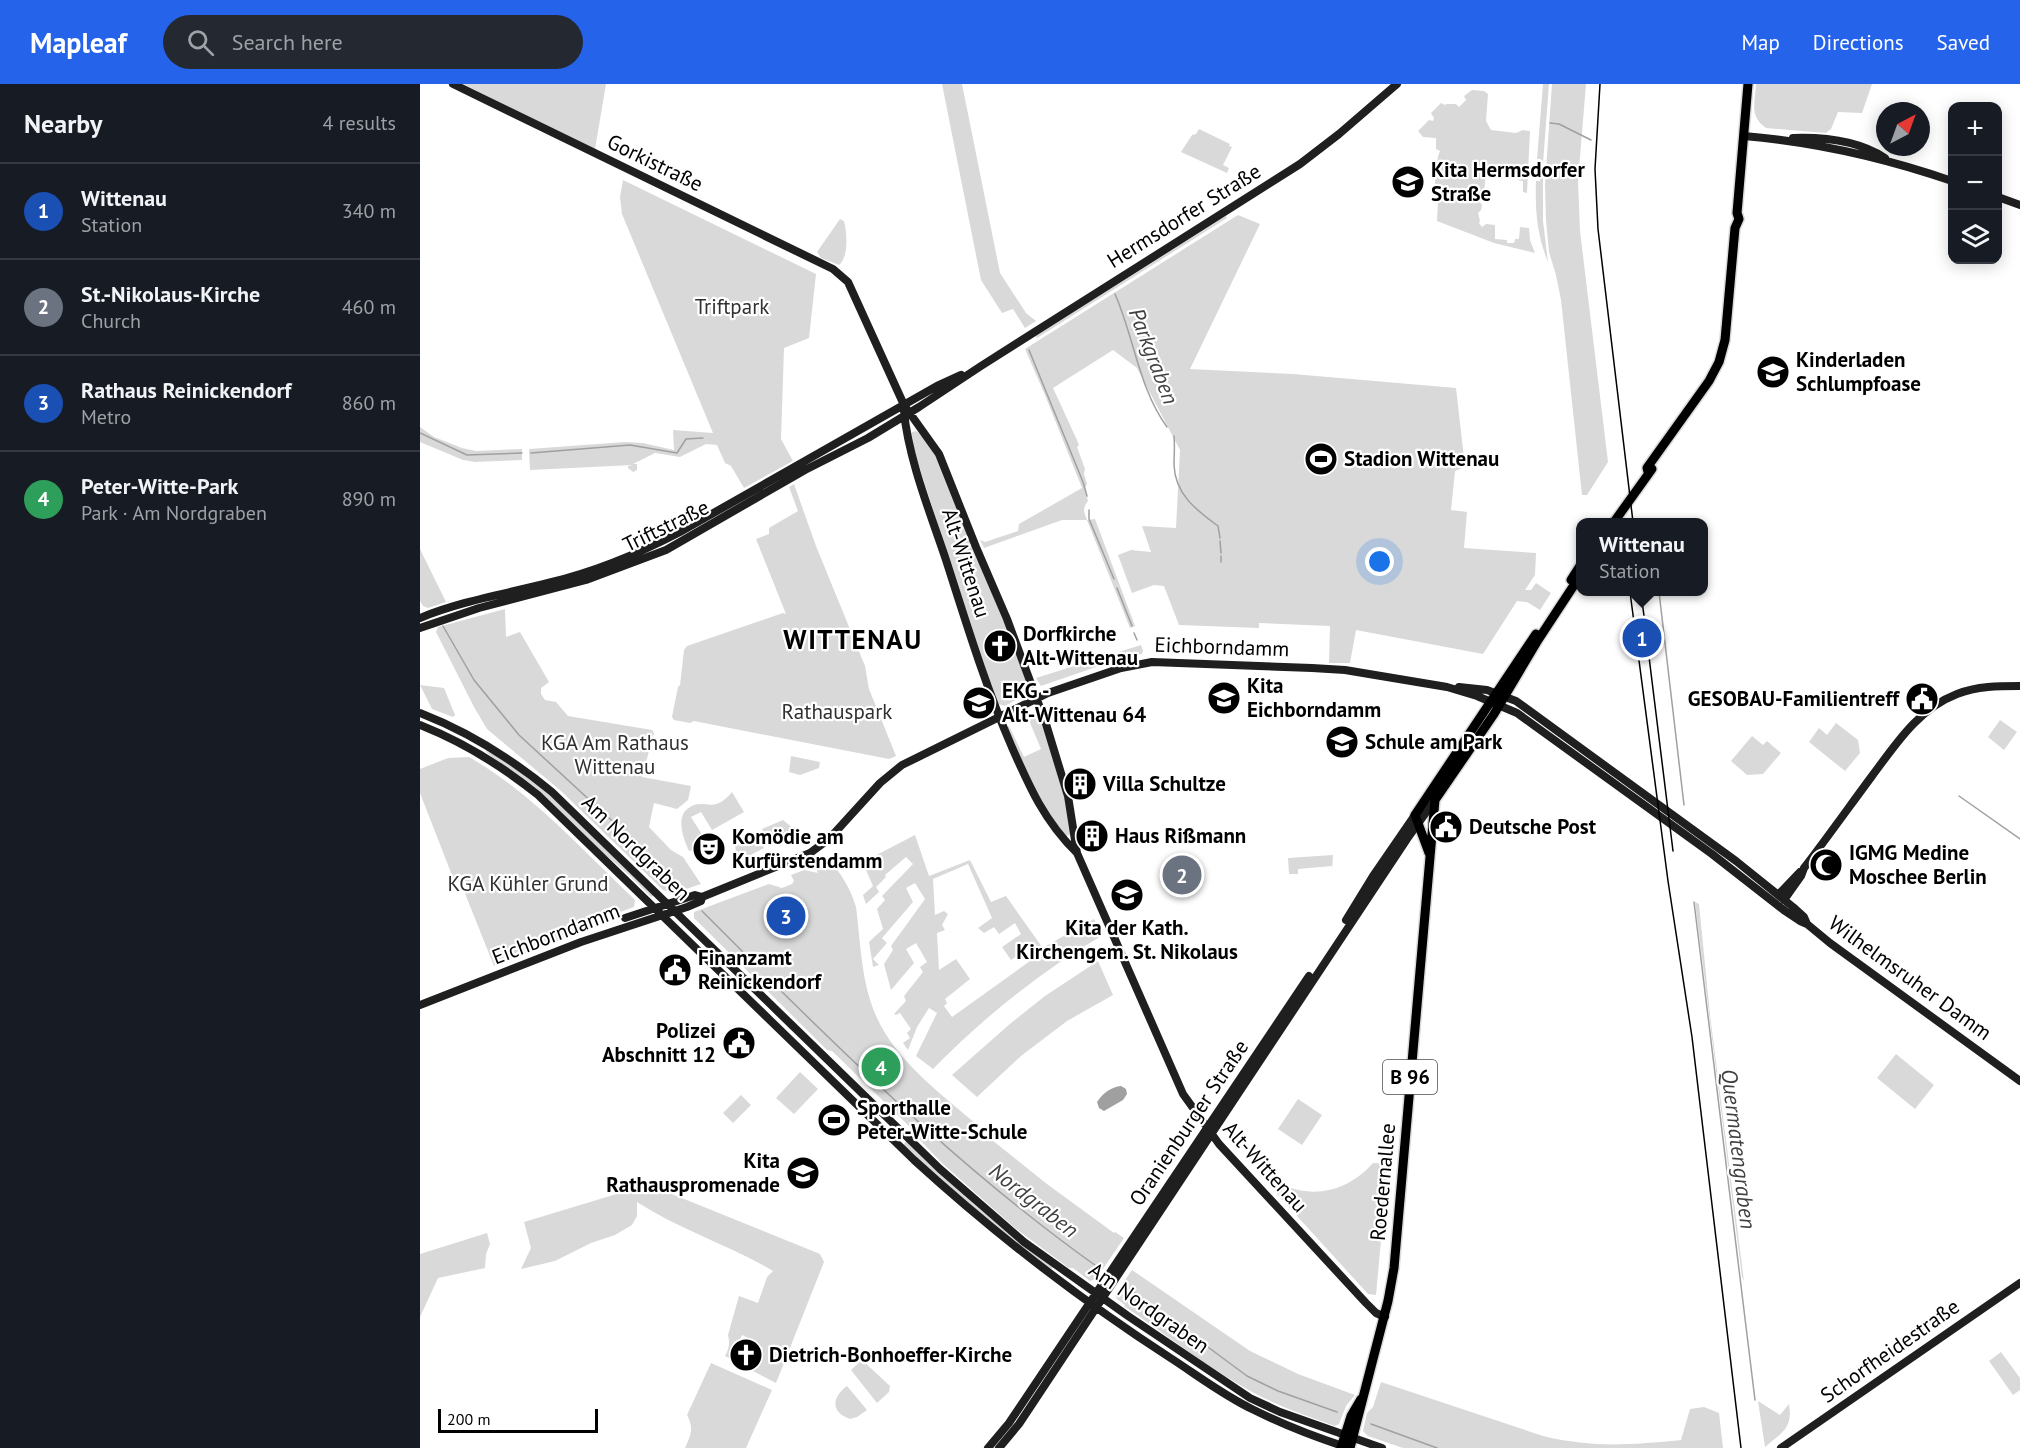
<!DOCTYPE html>
<meta charset="utf-8">
<style>
body{margin:0;font-family:"PT Sans",sans-serif;background:#242831;color:#f1f3f6}
.controls{position:absolute;right:18px;top:18px;display:grid;overflow:hidden;border-radius:12px;box-shadow:0 3px 15px #0003}
.controls button{width:54px;height:54px;display:grid;place-items:center;padding:0;border:0;border-bottom:2px solid #363941;background:#171b24;color:#f1f3f6;font:30px sans-serif}
.compass{position:absolute;left:1456px;top:18px;width:54px;height:54px;border-radius:50%;background:#171b24;box-shadow:0 3px 15px #0003;rotate:41deg}
.scale{position:absolute;left:18px;bottom:15px;width:160px;box-sizing:border-box;padding-left:6px;border:3px solid #000;border-top:0;font-size:16px;line-height:21px;white-space:nowrap;color:#000;-webkit-text-stroke:4px #fff;paint-order:stroke}
.you{position:absolute;left:960px;top:478px;width:21px;height:21px;margin:-15px;border:4px solid #fff;border-radius:50%;background:#1a73e8;box-shadow:0 0 0 9px #1a73e833}
.badge{display:grid;place-items:center;width:39px;height:39px;border-radius:50%;background:#2563eb;color:#fff;font-size:20px;font-weight:700}
.pin{position:absolute;translate:-50% -50%;border:3px solid #fff;box-shadow:0 2px 6px #0006}
.popup{position:absolute;left:1156px;top:434px;width:132px;height:78px;box-sizing:border-box;display:grid;place-content:center;border-radius:12px;background:#171b24;filter:drop-shadow(0 2px 4px #0005);font-size:20px;white-space:nowrap;color:#9ea1a6}
.popup b{font-size:22px;color:#f1f3f6}
.popup::after{content:'';position:absolute;left:50%;top:100%;margin-left:-12px;border:12px solid transparent;border-top-color:#171b24}
.list{margin:0;padding:0;list-style:none}
h2{display:flex;justify-content:space-between;align-items:center;height:78px;margin:0;padding:0 24px;font-size:26px}
h2 small{font-size:20px;font-weight:400;color:#9ea1a6}
.list li{display:grid;grid-template-columns:39px 1fr auto;gap:18px;align-items:center;box-sizing:border-box;height:96px;padding:0 24px;border-top:2px solid #363941}
.list b{display:block;font-size:22px;white-space:nowrap}
.list p{margin:0;font-size:20px;white-space:nowrap;color:#9ea1a6}
.list em{font-size:20px;font-style:normal;color:#9ea1a6}
.icon{flex:none;width:33px;height:33px;fill:none;stroke:currentColor;stroke-width:2;stroke-linecap:round;stroke-linejoin:round}
.map{position:relative;flex:none;width:1600px;height:1364px;overflow:hidden}
header{display:flex;align-items:center;gap:36px;box-sizing:border-box;height:84px;padding:0 30px;background:#2563eb;color:#fff}
header strong{font-size:28px}
nav{display:flex;gap:33px;margin-inline-start:auto;font-size:21px}
.search{width:420px;height:54px;background:#242831;display:flex;align-items:center;gap:15px;box-sizing:border-box;padding:0 21px;border-radius:33px;color:#9ea1a6;font-size:22px}
main{display:flex}
aside{flex:1;background:#171b24}
.map>svg:first-child{display:block}
.green{fill:#d9d9d9}
.water{fill:#a0a0a0}
.lines{fill:none;stroke-linecap:round;stroke-linejoin:round}
.stream{stroke:#a0a0a0;stroke-width:1.5}
.primary-casing{stroke:#dbdbdb;stroke-width:12}
.secondary{stroke:#1f1f1f;stroke-width:8}
.primary{stroke:#000;stroke-width:9}
.tram{stroke:#000;stroke-width:1.5}
.labels{text-anchor:middle;stroke-width:4.5;stroke-linejoin:round;paint-order:stroke}
.shield{fill:#fff;stroke:#4c4c4c;stroke-width:1.5}
.shield-label{font-size:20px;font-weight:bold;fill:#000}
.street-label{font-size:21px;fill:#000;stroke:#fff}
.poi-label{font-size:21px;font-weight:bold;fill:#000;stroke:#fff;text-anchor:start}
.park-label{font-size:21px;fill:#303030;stroke:#fff}
.water-label{font-size:22px;font-style:italic;fill:#414141;stroke:#fff}
.district-label{font-size:27px;font-weight:bold;letter-spacing:1.5px;fill:#000;stroke:#fff}
</style>
<header>
<strong>Mapleaf</strong>
<div class="search"><svg class="icon" aria-label="search" viewBox="0 0 24 24"><circle cx="10" cy="10" r="6"/><path d="M15 15l6 6"/></svg>Search here</div>
<nav><a>Map</a><a>Directions</a><a>Saved</a></nav>
</header>
<main>
<aside>
<h2>Nearby<small>4 results</small></h2>
<ul class="list">
<li><span class="badge" style="background:#1a4fb4">1</span><div><b>Wittenau</b><p>Station</p></div><em>340 m</em></li>
<li><span class="badge" style="background:#6b7280">2</span><div><b>St.-Nikolaus-Kirche</b><p>Church</p></div><em>460 m</em></li>
<li><span class="badge" style="background:#1a4fb4">3</span><div><b>Rathaus Reinickendorf</b><p>Metro</p></div><em>860 m</em></li>
<li><span class="badge" style="background:#2e9e5b">4</span><div><b>Peter-Witte-Park</b><p>Park · Am Nordgraben</p></div><em>890 m</em></li>
</ul>
</aside>
<div class="map">
<svg width="1600" height="1364" viewBox="0 0 1600 1364">
<rect width="100%" height="100%" fill="#fff"/>
<!-- green -->
<path class="green" d="M43,0H186L175,65Z
M522,0H542L580,189L606,229L616,237L605,244L593,225L582,229L561,196Z
M1123,0H1129L1123,79H1121V75H1117Z
M1132,0H1166L1158,97L1160,147L1188,378L1167,411H1162L1141,216L1136,191L1129,168L1126,136L1125,100Z
M1336,0H1452L1442,29L1418,28L1411,45L1406,49L1346,44C1329,32 1335,19 1336,0Z
M1052,6L1064,7L1068,10L1066,37L1071,46L1096,49L1103,46L1110,47L1107,109L1103,108V97L1098,96L1099,91H1103V83L1090,82L1089,90L1066,88L1064,109L1060,112L1059,117L1062,121L1061,126L1058,129L1060,137L1059,139L1062,143L1066,140L1075,141V155L1087,156V159H1094L1095,155H1099L1100,143L1109,144L1110,156L1115,169L1074,159L1017,137L1018,117L1013,116L1018,72L1020,67L1016,65V54L1003,53L998,47L1009,36L1013,37L1014,34L1011,29L1021,19L1025,21L1026,20H1036L1039,23L1046,16L1044,12Z
M779,45L810,60L809,62L812,63L803,81L809,84L807,89L761,68L772,51L776,50Z
M1120,93H1123V137L1128,178C1117,151 1115,127 1116,97H1120Z
M203,96L396,190L389,254L364,264L361,355L373,377L324,404L311,382L305,379L297,361L286,360L260,373L235,369L213,380H217V386L213,388L208,384V382L213,381L110,386L109,365L205,358L223,359L254,366L253,346L293,349L202,130L200,113Z
M818,131L840,140L770,285L873,290L1036,304L1045,383L1035,387L1031,426L1047,428L1044,464L1116,469L1115,491L1105,506H1111L1116,499L1131,509L1120,526L1107,518L1097,517L1063,570L936,546L930,579H909L910,542L839,539V544L759,541L744,502L734,501L712,509L698,471L711,466L731,468L722,442L756,444L760,366L717,284L693,266L633,304L656,354L659,361L657,363L665,385L664,390L667,400L665,404L668,417C662,424 664,428 667,436L675,435L715,542L710,544L667,436H642L564,464L560,456L565,458L598,447L599,440L662,404L625,311L605,265Z
M806,132L807,134L617,254L616,252Z
M420,135L424,137C427,149 429,173 419,181L401,174L397,168Z
M0,343L14,353L42,364L56,367L102,365V376L55,378L43,376L0,358Z
M496,347L499,349L516,370L587,543L610,606L605,611L585,622L578,620L549,540L490,353L492,348Z
M374,400L396,462L445,582L449,605L476,672L469,675L274,637L270,639L254,636L252,633L258,603L260,601L264,566L267,562L363,529L366,530L336,455L349,450V444L378,427L369,403Z
M0,465L26,518L8,524L3,522L0,517Z
M85,525L86,553L100,548L129,598L121,604V610L125,616L136,618L148,632L232,646L234,649L222,693L271,702L268,716L257,725L234,719L229,743L251,766L263,773L281,800L254,809L243,806L141,707L67,645L54,623L16,548L18,543Z
M721,561L723,567L722,570L699,575L621,602L616,594Z
M0,601L24,604L35,631L33,633L12,625Z
M618,629L643,705L651,748L650,751L645,752C618,720 603,680 587,643L589,642L604,673L621,665L608,634Z
M1580,636L1597,648L1584,666L1568,653Z
M1416,639L1438,656L1440,669L1425,687L1389,658L1399,644L1407,651Z
M1332,652L1343,661L1347,657L1361,669L1343,690L1327,691L1311,677Z
M63,663L69,665L130,711L235,811L231,813L209,791L68,670Z
M371,672L400,678L399,684L380,691L369,688Z
M49,673C112,709 162,766 215,816L214,823L192,831L153,851L74,882L40,797L35,799L0,709V685L28,674Z
M312,708L324,728L292,746L281,728L271,733L283,752L272,759L277,766L269,767C264,756 254,732 270,723C285,714 293,731 312,708Z
M363,736L374,745L382,748L350,761L342,745Z
M336,748L344,764L325,774L316,768L315,761Z
M495,751L509,792L550,776L571,818L586,812L622,863L616,869L610,863L591,876L582,863L601,850L595,839L579,850L574,843L564,849L558,844L572,834L548,780L513,795L515,831L524,827L528,830L522,841L525,846L517,849L519,886L536,875L550,895L525,915L527,919L524,922L532,933L624,867L626,862L674,835L683,851C620,888 564,933 513,985L496,972L517,929L509,924L497,943L488,966L483,959L490,954L487,949L491,945L480,929L476,931L474,930L486,917L484,912L503,888L500,883L507,878L496,859L486,865L494,879L471,906L464,880L473,866L471,862L505,815L495,799L486,804L493,818L462,854L467,859L453,875L459,881L453,883L449,858L463,845L457,825L465,816L462,812L493,780L486,773L465,791L466,793L456,803L459,808L446,820L443,811L453,802L446,786L449,782L445,777Z
M913,771L912,787V782L878,785V790H869L868,774Z
M407,774C421,789 430,803 436,823C440,854 441,889 451,919C469,974 522,1010 563,1046L562,1048L627,1100L694,1149L695,1148L704,1154L676,1195L670,1197L653,1184H649L595,1144L523,1080L493,1049L494,1047L412,967L407,966L274,834V828L349,800L362,804L372,800L374,797L371,791L384,786L398,789L394,781Z
M1275,818L1279,820L1290,931L1324,1197L1322,1193Z
M678,877L693,911L647,937L601,972L557,1013L532,991L591,939L625,912Z
M1476,970L1514,1001L1495,1025L1457,994Z
M380,988L398,1005L374,1030L356,1014Z
M321,1011L331,1021L313,1039L303,1029Z
M878,1015L902,1031L882,1061L858,1045Z
M487,1056L557,1123L633,1183L631,1186L575,1144L483,1061Z
M953,1079L968,1080L956,1211L948,1210L857,1110L865,1102C898,1115 930,1105 953,1079Z
M223,1102H232L400,1170L404,1178L356,1299L333,1287L343,1264L337,1261V1258L322,1251L311,1275L305,1272C309,1265 310,1259 308,1251L319,1212L338,1219L347,1193L353,1187C309,1161 260,1146 217,1118V1132L212,1141L195,1151L171,1159L135,1177L101,1185L111,1164L104,1138Z
M67,1149L70,1160L66,1170L65,1184L18,1194L0,1233V1170Z
M712,1186L830,1267L878,1290L935,1311L926,1322L919,1340L915,1342C888,1332 860,1323 834,1309C789,1285 747,1251 704,1222L705,1221L697,1215L695,1211Z
M1581,1268L1600,1294V1306L1593,1311L1569,1277Z
M442,1276L470,1302L469,1308L457,1319L431,1286Z
M291,1279L352,1306L326,1364H265C271,1351 274,1344 267,1331Z
M961,1298L1123,1352C1173,1364 1210,1361 1261,1356L1270,1325L1284,1323L1299,1329L1303,1364H983L948,1352L943,1347L947,1329L953,1323Z
M427,1302L447,1326L437,1333L430,1335C410,1328 412,1313 427,1302Z
M1338,1317L1360,1331L1369,1320C1373,1345 1362,1348 1345,1363Z"/>
<!-- water -->
<path class="water" d="M701,1002L706,1005L707,1010L703,1016L684,1027L679,1024L677,1018C683,1009 691,1003 701,1002Z"/>
<g class="lines">
<!-- stream -->
<path class="stream" d="M1130,39L1139,40L1171,56
M695,210C714,253 719,305 747,343
M609,266L663,398L667,412
M0,349L47,371L102,369
M754,352C755,362 754,371 754,381C755,410 776,426 798,442L800,454
M111,369L210,361L257,369L266,355L283,354
M669,426V435L694,495
M800,457L801,469
M801,472V478
M697,504L712,542
M1239,508L1264,721
M23,542L54,596L99,651L213,756L261,806
M714,549L717,556
M1539,712L1600,755
M1274,818L1335,1316
M282,827L335,880
M349,895C454,999 559,1099 679,1184
M707,1203L827,1292L858,1307L917,1328
M951,1340L1017,1364"/>
<!-- primary casing -->
<g class="primary-casing">
<path id="primary" d="M1228,388L1227,384L1229,381L1289,297L1299,278L1305,256L1315,144L1319,135L1317,129L1328,0
M1194,438L1232,385
M1151,496L1160,482
M1009,769L995,731L1116,550
M921,1364L931,1332L941,1315
M930,1364L968,1217L974,1184L1015,716L1074,630L1118,556L1160,492"/>
</g>
<!-- secondary -->
<path class="secondary" d="M33,0L413,185L428,198L484,321L519,370L556,463L587,535L626,640L648,712L657,769L763,1010L799,1060L946,1219L956,1229L965,1233
M1324,52C1395,58 1465,74 1532,97
M1373,54C1403,53 1439,57 1465,74
M1578,113L1600,121
M484,327C488,374 511,431 526,476C546,538 565,601 591,661C609,702 624,737 657,769
M0,534C41,517 85,510 128,499C174,488 218,470 260,448L517,302L541,291
M0,544L59,524L166,496L246,466L385,386L448,354L499,323L561,282L880,80L919,50L977,0
M1039,603L1067,606L1096,617L1316,777L1373,823L1384,833L1387,840
M0,629C49,648 92,675 132,708L520,1085L604,1158L708,1232L830,1314L860,1328L962,1364
M0,641C43,658 82,682 118,711L494,1076C574,1149 658,1214 749,1273C777,1291 804,1312 834,1326C864,1341 895,1353 926,1363
M1358,811L1380,788
M1364,816L1381,792L1384,784C1407,754 1429,723 1452,692C1476,660 1498,625 1537,610C1557,602 1579,602 1600,602
M205,834L275,811L282,813
M926,836L953,792L995,731
M0,921L161,858L267,823L281,817L282,813L390,769L409,755L460,699L482,681L628,609L701,584L732,578L892,584L925,586L1027,603L1057,612L1097,629L1292,770L1365,827L1380,837L1387,840L1410,859L1600,997
M568,1364L589,1339L889,892
M579,1364L599,1340L987,755L1015,716
M1361,1364L1600,1199"/>
<!-- primary -->
<use href="#primary" class="primary"/>
<!-- tram -->
<path class="tram" d="M1180,0L1175,85L1178,145L1213,438
M1210,508L1248,797L1272,953L1321,1364
M1221,508L1253,767"/>
</g>
<!-- icons -->
<defs>
<g id="school-disc" transform="scale(1.725)"><circle r="9.5" fill="#000" stroke="#fff"/><path d="M0-5L7-2L0 1L-7-2ZM-4 1L0 2.5L4 1V4Q0 6-4 4Z" fill="#fff"/></g>
<g id="stadium-disc" transform="scale(1.725)"><circle r="9.5" fill="#000" stroke="#fff"/><path d="M0-5a6.5 5 0 1 0 0 10a6.5 5 0 1 0 0-10ZM-3.5-1.8h7v3.6h-7Z" fill="#fff"/></g>
<g id="church-disc" transform="scale(1.725)"><circle r="9.5" fill="#000" stroke="#fff"/><path d="M-1.2-6h2.4v3.5h3.3v2.4h-3.3V6h-2.4V-.1h-3.3v-2.4h3.3Z" fill="#fff"/></g>
<g id="civic-disc" transform="scale(1.725)"><circle r="9.5" fill="#000" stroke="#fff"/><path d="M-.6-6.5H3V-4.5H.6V-3L4-1V1h2V6H-6V1h2V-1L-.6-3ZM-1.2 2.5V6h2.4V2.5Z" fill="#fff"/></g>
<g id="building-disc" transform="scale(1.725)"><circle r="9.5" fill="#000" stroke="#fff"/><path d="M-4-6H4V6H1V3H-1V6H-4ZM-2.5-4.3h1.7v1.8h-1.7ZM.8-4.3h1.7v1.8H.8ZM-2.5-1h1.7V.8h-1.7ZM.8-1h1.7V.8H.8Z" fill="#fff"/></g>
<g id="theatre-disc" transform="scale(1.725)"><circle r="9.5" fill="#000" stroke="#fff"/><path d="M-5-5.5Q0-4 5-5.5V0Q5 5 0 6Q-5 5-5 0ZM-3.3-2.5H-1v1.5H-3.3ZM1-2.5H3.3v1.5H1ZM-2.8 1Q0 5.5 2.8 1Z" fill="#fff"/></g>
<g id="mosque-disc" transform="scale(1.725)"><circle r="9.5" fill="#000" stroke="#fff"/><path d="M3.5-4.9A6 6 0 1 0 3.5 4.9A5 5 0 1 1 3.5-4.9Z" fill="#fff"/></g>
</defs>
<g fill-rule="evenodd">
<use href="#school-disc" x="988" y="98"/>
<use href="#school-disc" x="1353" y="288"/>
<use href="#stadium-disc" x="901" y="375"/>
<use href="#church-disc" x="580" y="562"/>
<use href="#school-disc" x="804" y="614"/>
<use href="#civic-disc" x="1502" y="615"/>
<use href="#school-disc" x="559" y="619"/>
<use href="#school-disc" x="922" y="658"/>
<use href="#building-disc" x="660" y="700"/>
<use href="#civic-disc" x="1026" y="743"/>
<use href="#building-disc" x="672" y="752"/>
<use href="#theatre-disc" x="289" y="765"/>
<use href="#mosque-disc" x="1406" y="781"/>
<use href="#school-disc" x="707" y="811"/>
<use href="#civic-disc" x="255" y="886"/>
<use href="#civic-disc" x="319" y="959"/>
<use href="#stadium-disc" x="414" y="1036"/>
<use href="#school-disc" x="383" y="1089"/>
<use href="#church-disc" x="326" y="1271"/>
</g>
<g class="labels">
<!-- shield labels -->
<rect class="shield" x="963" y="976" width="54" height="34" rx="4.5"/>
<g class="shield-label">
<text x="990" y="1000">B 96</text>
</g>
<!-- street labels -->
<g class="street-label">
<text transform="translate(235 79) rotate(26)" y="7">Gorkistraße</text>
<text transform="translate(764 132) rotate(-32)" y="7">Hermsdorfer Straße</text>
<text transform="translate(246 442) rotate(-26)" y="7">Triftstraße</text>
<text transform="translate(546 479) rotate(72)" y="7">Alt-Wittenau</text>
<text transform="translate(802 563) rotate(2)" y="7">Eichborndamm</text>
<text transform="translate(216 764) rotate(44)" y="7">Am Nordgraben</text>
<text transform="translate(136 850) rotate(-21)" y="7">Eichborndamm</text>
<text transform="translate(1490 894) rotate(36)" y="7">Wilhelmsruher Damm</text>
<text transform="translate(769 1039) rotate(-56)" y="7">Oranienburger Straße</text>
<text transform="translate(845 1083) rotate(48)" y="7">Alt-Wittenau</text>
<text transform="translate(963 1098) rotate(-85)" y="7">Roedernallee</text>
<text transform="translate(729 1224) rotate(35)" y="7">Am Nordgraben</text>
<text transform="translate(1470 1267) rotate(-35)" y="7">Schorfheidestraße</text>
</g>
<!-- poi labels -->
<g class="poi-label">
<text x="1011" y="93">Kita Hermsdorfer<tspan x="1011" dy="24">Straße</tspan></text>
<text x="1376" y="283">Kinderladen<tspan x="1376" dy="24">Schlumpfoase</tspan></text>
<text x="924" y="382">Stadion Wittenau</text>
<text x="603" y="557">Dorfkirche<tspan x="603" dy="24">Alt-Wittenau</tspan></text>
<text x="827" y="609">Kita<tspan x="827" dy="24">Eichborndamm</tspan></text>
<text x="582" y="614">EKG -<tspan x="582" dy="24">Alt-Wittenau 64</tspan></text>
<text x="1479" y="622" text-anchor="end">GESOBAU-Familientreff</text>
<text x="945" y="665">Schule am Park</text>
<text x="683" y="707">Villa Schultze</text>
<text x="1049" y="750">Deutsche Post</text>
<text x="695" y="759">Haus Rißmann</text>
<text x="312" y="760">Komödie am<tspan x="312" dy="24">Kurfürstendamm</tspan></text>
<text x="1429" y="776">IGMG Medine<tspan x="1429" dy="24">Moschee Berlin</tspan></text>
<text x="707" y="851" text-anchor="middle">Kita der Kath.<tspan x="707" dy="24">Kirchengem. St. Nikolaus</tspan></text>
<text x="278" y="881">Finanzamt<tspan x="278" dy="24">Reinickendorf</tspan></text>
<text x="296" y="954" text-anchor="end">Polizei<tspan x="296" dy="24">Abschnitt 12</tspan></text>
<text x="437" y="1031">Sporthalle<tspan x="437" dy="24">Peter-Witte-Schule</tspan></text>
<text x="360" y="1084" text-anchor="end">Kita<tspan x="360" dy="24">Rathauspromenade</tspan></text>
<text x="349" y="1278">Dietrich-Bonhoeffer-Kirche</text>
</g>
<!-- park labels -->
<g class="park-label">
<text x="312" y="230">Triftpark</text>
<text x="417" y="635">Rathauspark</text>
<text x="195" y="666">KGA Am Rathaus<tspan x="195" dy="24">Wittenau</tspan></text>
<text x="108" y="807">KGA Kühler Grund</text>
</g>
<!-- water labels -->
<g class="water-label">
<text transform="translate(734 272) rotate(69)" y="8">Parkgraben</text>
<text transform="translate(1319 1065) rotate(83)" y="8">Quermatengraben</text>
<text transform="translate(614 1116) rotate(38)" y="8">Nordgraben</text>
</g>
<!-- district labels -->
<g class="district-label">
<text x="433" y="565">WITTENAU</text>
</g>
</g>
</svg>
<div class="controls">
<button>+</button>
<button>−</button>
<button><svg class="icon" aria-label="layers" viewBox="0 0 24 24"><path d="M12 4l9 5-9 5-9-5zM3 14l9 5 9-5"/></svg></button>
</div>
<svg class="compass" viewBox="-18 -18 36 36"><path d="M0-13l5 13h-10z" fill="#e53935"/><path d="M0 13l5-13h-10z" fill="#9ea1a6"/></svg>
<div class="scale">200 m</div>
<div class="you"></div>
<div class="pin badge" style="left:1222px;top:554px;background:#1a4fb4">1</div>
<div class="popup"><b>Wittenau</b>Station</div>
<div class="pin badge" style="left:762px;top:791px;background:#6b7280">2</div>
<div class="pin badge" style="left:366px;top:832px;background:#1a4fb4">3</div>
<div class="pin badge" style="left:461px;top:983px;background:#2e9e5b">4</div>
</div>
</main>
